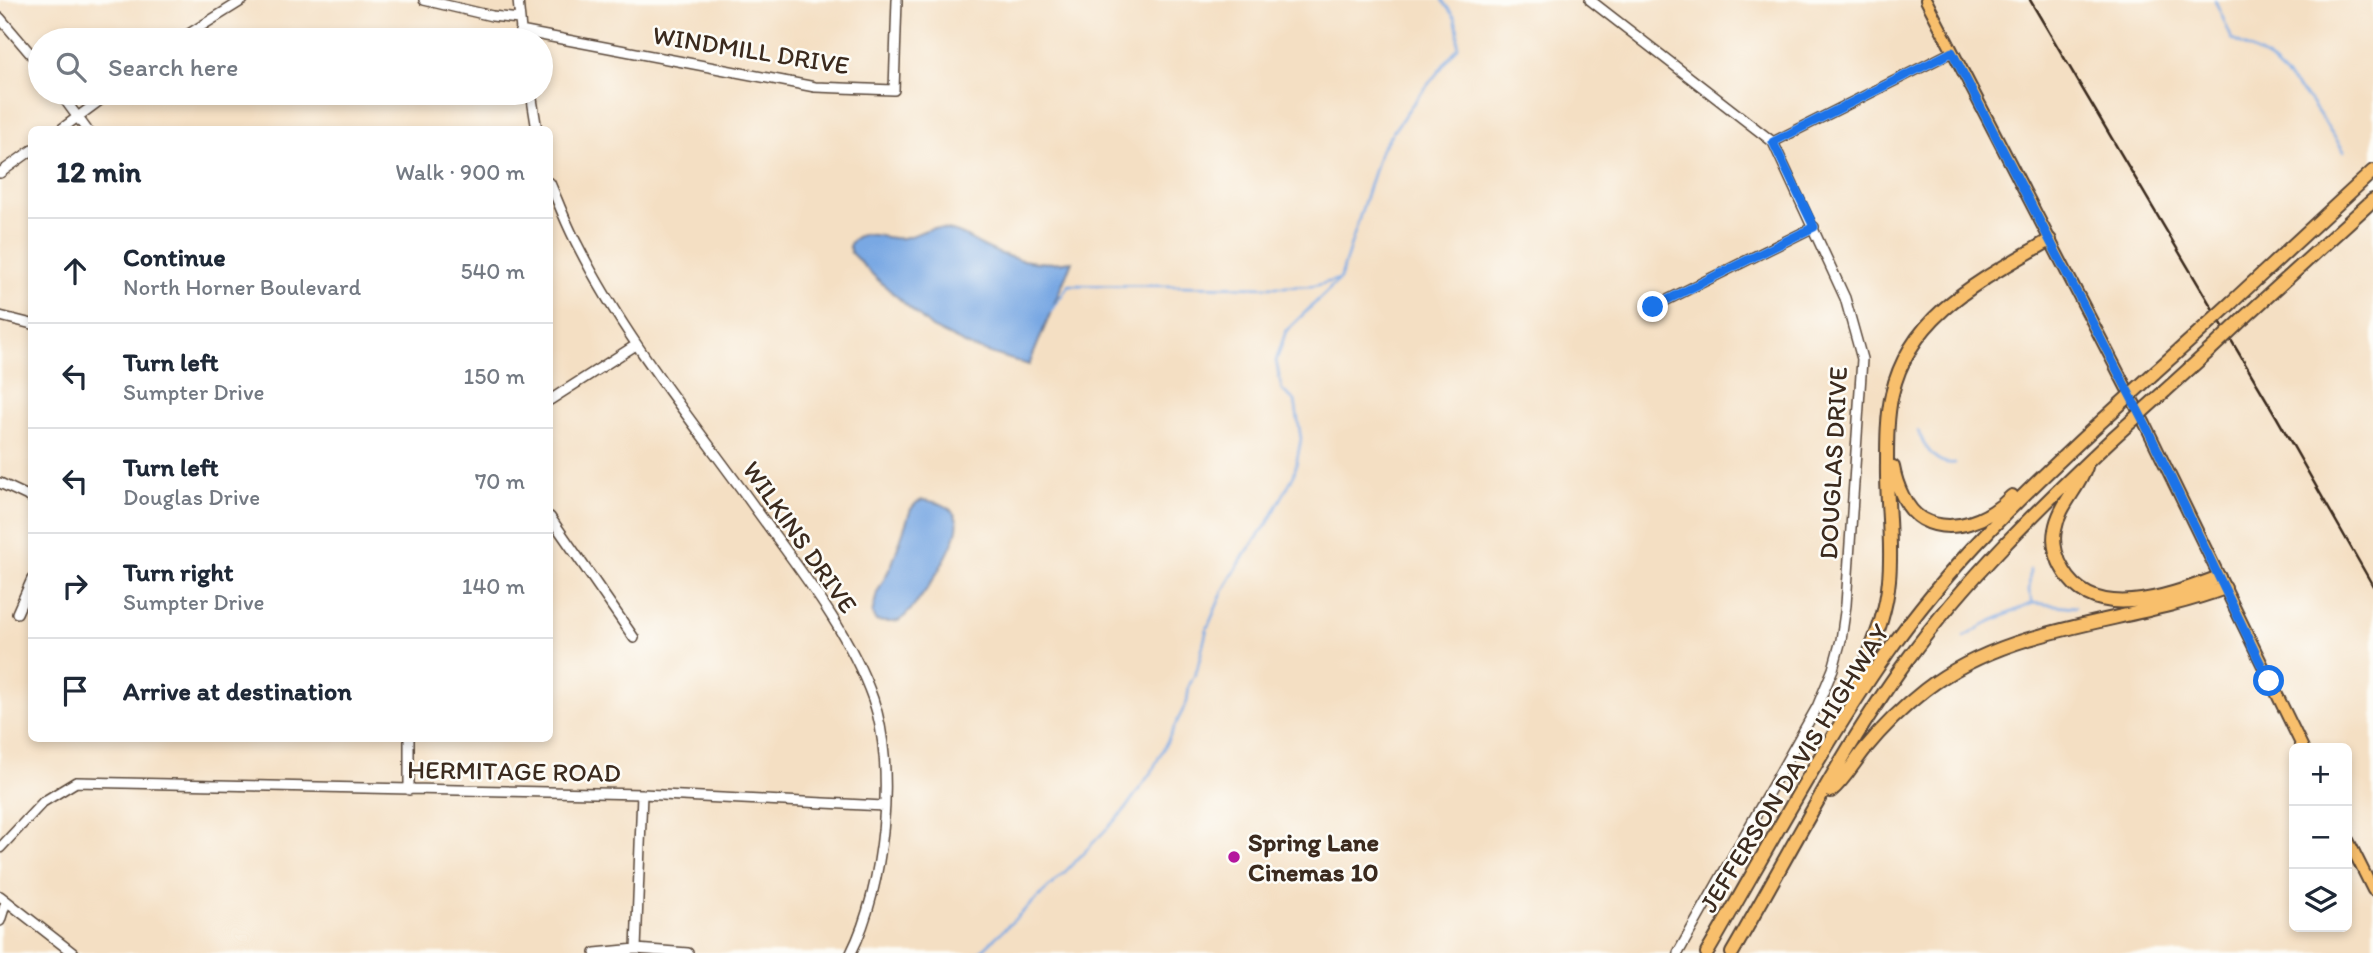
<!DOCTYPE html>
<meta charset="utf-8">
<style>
body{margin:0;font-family:Itim,sans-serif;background:#f2f2f3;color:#1f2937}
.controls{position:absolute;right:21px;bottom:21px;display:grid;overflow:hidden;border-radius:10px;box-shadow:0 4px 10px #0003}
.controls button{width:63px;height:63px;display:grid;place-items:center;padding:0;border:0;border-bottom:2px solid #e0e1e3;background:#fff;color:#1f2937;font:35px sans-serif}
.stop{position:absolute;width:21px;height:21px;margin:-16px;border:5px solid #1a73e8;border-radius:50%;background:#fff}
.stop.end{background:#1a73e8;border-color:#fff;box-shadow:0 2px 7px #0008}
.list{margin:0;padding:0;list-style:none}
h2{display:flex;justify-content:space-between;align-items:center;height:91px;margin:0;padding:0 28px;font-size:30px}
h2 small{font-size:23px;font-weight:400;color:#747a83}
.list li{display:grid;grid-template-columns:46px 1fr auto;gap:21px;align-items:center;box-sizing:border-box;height:105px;padding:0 28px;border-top:2px solid #e0e1e3}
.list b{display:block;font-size:26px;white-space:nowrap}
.list p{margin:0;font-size:23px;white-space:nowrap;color:#747a83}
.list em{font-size:23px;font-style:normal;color:#747a83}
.icon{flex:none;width:38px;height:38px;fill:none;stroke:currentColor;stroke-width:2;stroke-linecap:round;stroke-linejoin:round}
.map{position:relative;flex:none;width:2373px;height:953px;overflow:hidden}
.search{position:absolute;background:#fff;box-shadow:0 4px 10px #0003;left:28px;top:28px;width:525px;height:77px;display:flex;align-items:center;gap:18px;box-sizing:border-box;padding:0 24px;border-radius:38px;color:#747a83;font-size:26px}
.panel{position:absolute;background:#fff;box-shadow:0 4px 10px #0003;left:28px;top:126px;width:525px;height:616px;border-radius:10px}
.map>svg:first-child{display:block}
.water{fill:#79a8e3;stroke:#5a6980;stroke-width:2}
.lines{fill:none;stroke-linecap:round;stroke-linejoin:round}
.stream{stroke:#79a8e3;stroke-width:2.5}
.minor-casing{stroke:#574537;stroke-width:12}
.major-casing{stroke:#574537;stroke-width:14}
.highway-casing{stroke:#574537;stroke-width:16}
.minor{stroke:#fff;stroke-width:9}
.major{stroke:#f8bf6c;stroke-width:10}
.highway{stroke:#f8bf6c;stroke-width:12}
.rail{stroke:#3b2a1e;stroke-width:2.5}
.highway-bridge-casing{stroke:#574537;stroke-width:16;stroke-linecap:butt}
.highway-bridge{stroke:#f8bf6c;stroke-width:12}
.route{stroke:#1a73e8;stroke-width:9}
.poi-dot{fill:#b5179e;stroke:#fdfcf7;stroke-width:2.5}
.labels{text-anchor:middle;stroke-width:5;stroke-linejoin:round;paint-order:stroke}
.street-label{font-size:26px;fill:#3b2a1e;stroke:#fdfcf7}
.poi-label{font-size:26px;font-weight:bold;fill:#3b2a1e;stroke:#fdfcf7;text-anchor:start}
</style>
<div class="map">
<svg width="2373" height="953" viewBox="0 0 2373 953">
<rect width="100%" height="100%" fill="#fdfcf7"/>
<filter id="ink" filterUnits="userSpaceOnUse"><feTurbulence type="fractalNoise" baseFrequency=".0143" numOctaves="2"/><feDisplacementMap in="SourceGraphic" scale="14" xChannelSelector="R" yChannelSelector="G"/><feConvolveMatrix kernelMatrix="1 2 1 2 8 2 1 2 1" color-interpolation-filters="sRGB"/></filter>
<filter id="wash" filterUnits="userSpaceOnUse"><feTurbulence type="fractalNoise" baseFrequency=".00686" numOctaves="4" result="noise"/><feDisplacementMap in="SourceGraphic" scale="28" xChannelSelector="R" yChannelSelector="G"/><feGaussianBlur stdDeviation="1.57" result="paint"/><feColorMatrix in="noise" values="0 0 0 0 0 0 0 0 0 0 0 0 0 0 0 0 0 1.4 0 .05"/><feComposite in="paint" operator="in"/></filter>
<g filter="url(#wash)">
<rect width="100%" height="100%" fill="#f4dfc3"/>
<!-- water -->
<path class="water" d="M934,228C961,231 964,236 985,247C1013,261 1041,266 1072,261L1029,365L971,347L932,328L876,278L851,253L849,246C859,224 885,241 902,238C913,237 922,230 934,228Z
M922,500C936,502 952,504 957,520C963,539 915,613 898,621C891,623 883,622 876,621L872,614L877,593L892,564L911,509L916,503Z"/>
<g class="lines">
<!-- stream -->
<path class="stream" d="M2215,0L2232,39L2267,58L2288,78L2310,101L2344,151
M1047,309L1050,312L1069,285L1284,287L1314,286L1336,280
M1918,431C1925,447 1935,466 1955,463
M2030,570L2029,592L2033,603
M1964,637L1991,621L2033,603L2076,607
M979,953L1065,872L1123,812L1152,771L1187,702L1189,686L1197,670L1207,629L1223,591L1245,554L1268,523L1294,475L1301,439L1295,401L1282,390L1276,361L1286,331L1340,279L1381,149L1411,106L1458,47V31L1455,18L1442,0"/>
</g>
</g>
<g filter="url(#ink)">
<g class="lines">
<!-- minor casing -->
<g class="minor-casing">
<path id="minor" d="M424,0L492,16L519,19
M518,0L522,40
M1590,0L1773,142L1845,298L1862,359L1846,605L1841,640L1833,669L1817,707L1678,953
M0,18L40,65
M520,31L815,87L894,90L897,0
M179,40L243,0
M60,93L87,130
M531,93L537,130
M60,130L110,93
M1773,142L1952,52
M0,173L32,150
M550,183C559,204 567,226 578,246C624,337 690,418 750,501C794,563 847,626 873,699C897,768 884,888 851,953
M1653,307L1814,227
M0,316L32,324
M550,400L636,345
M0,483L32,498
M550,517L634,638
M17,613L32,579
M409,738V790
M0,848L43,802L76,782L642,794L884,806
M0,896L73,953
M0,921L6,902
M636,949L642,794
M595,953L636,949L688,953"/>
</g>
<!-- major casing -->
<g class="major-casing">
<path id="major" d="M1926,0L2145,424L2303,748
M2347,838L2373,890"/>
</g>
<!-- highway casing -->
<g class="highway-casing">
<path id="highway" d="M2232,302L2373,171
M2245,317L2373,200
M2154,373L2195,336
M2165,391L2209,351
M1893,467C1896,484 1906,510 1922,519C1953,536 1990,519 2012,496
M2086,467C2078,490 2059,505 2055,530C2052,544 2057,560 2064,571C2096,626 2175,593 2219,577
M1854,696C1866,655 1885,626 1889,580C1893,540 1886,502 1887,463C1887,441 1887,416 1892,394C1910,313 1984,279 2050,240
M1831,791C1844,780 1853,764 1864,750C1882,728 1902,708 1925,690C2012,623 2125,625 2225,588
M1707,953C1766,852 1821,748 1888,652C1949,565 2026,491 2104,419
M1732,953C1789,855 1840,752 1907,660C1967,578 2039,508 2113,438"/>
</g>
<!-- minor -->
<use href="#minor" class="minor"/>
<!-- major -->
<use href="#major" class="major"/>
<!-- highway -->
<use href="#highway" class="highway"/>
<!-- rail -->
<path class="rail" d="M2030,0L2276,416L2373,586"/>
<!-- highway-bridge casing -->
<g class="highway-bridge-casing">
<path id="highway-bridge" d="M2195,336L2232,302
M2209,351L2245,317
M2104,419L2154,373
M2113,438L2165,391"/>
</g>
<!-- highway-bridge -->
<use href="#highway-bridge" class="highway-bridge"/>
</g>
</g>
<g class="lines" filter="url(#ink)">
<!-- route -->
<path class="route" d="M1653,307L1814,227L1773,142L1952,52L2145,424L2269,681"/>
</g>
<!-- markers -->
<circle class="poi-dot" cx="1234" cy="857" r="7"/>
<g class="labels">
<!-- street labels -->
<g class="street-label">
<text transform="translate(751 50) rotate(9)" y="9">WINDMILL DRIVE</text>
<text transform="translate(1833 463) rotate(-87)" y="9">DOUGLAS DRIVE</text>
<text transform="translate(800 537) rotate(55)" y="9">WILKINS DRIVE</text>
<text transform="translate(1794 768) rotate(-58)" y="9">JEFFERSON DAVIS HIGHWAY</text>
<text transform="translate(514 771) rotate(1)" y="9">HERMITAGE ROAD</text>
</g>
<!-- poi labels -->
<g class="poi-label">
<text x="1248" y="851">Spring Lane<tspan x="1248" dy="30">Cinemas 10</tspan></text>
</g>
</g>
</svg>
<div class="controls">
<button>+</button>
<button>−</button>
<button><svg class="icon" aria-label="layers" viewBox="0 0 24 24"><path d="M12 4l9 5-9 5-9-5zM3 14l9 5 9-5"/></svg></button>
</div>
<div class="stop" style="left:2269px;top:681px"></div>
<div class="stop end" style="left:1653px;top:307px"></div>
<div class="search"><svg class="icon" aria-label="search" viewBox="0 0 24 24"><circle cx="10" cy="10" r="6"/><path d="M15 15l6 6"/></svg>Search here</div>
<section class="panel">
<h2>12 min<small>Walk · 900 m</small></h2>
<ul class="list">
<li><svg class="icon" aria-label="ahead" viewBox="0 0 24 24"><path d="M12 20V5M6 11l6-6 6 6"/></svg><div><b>Continue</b><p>North Horner Boulevard</p></div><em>540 m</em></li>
<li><svg class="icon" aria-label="left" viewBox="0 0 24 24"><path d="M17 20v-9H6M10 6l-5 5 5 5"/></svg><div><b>Turn left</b><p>Sumpter Drive</p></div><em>150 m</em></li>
<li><svg class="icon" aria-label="left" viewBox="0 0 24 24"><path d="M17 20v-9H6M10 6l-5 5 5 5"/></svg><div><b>Turn left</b><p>Douglas Drive</p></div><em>70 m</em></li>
<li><svg class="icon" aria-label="right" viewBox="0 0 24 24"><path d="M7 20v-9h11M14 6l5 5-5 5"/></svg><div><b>Turn right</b><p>Sumpter Drive</p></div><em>140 m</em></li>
<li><svg class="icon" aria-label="arrive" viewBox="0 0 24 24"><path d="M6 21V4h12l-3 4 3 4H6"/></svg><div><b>Arrive at destination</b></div></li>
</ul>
</section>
</div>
